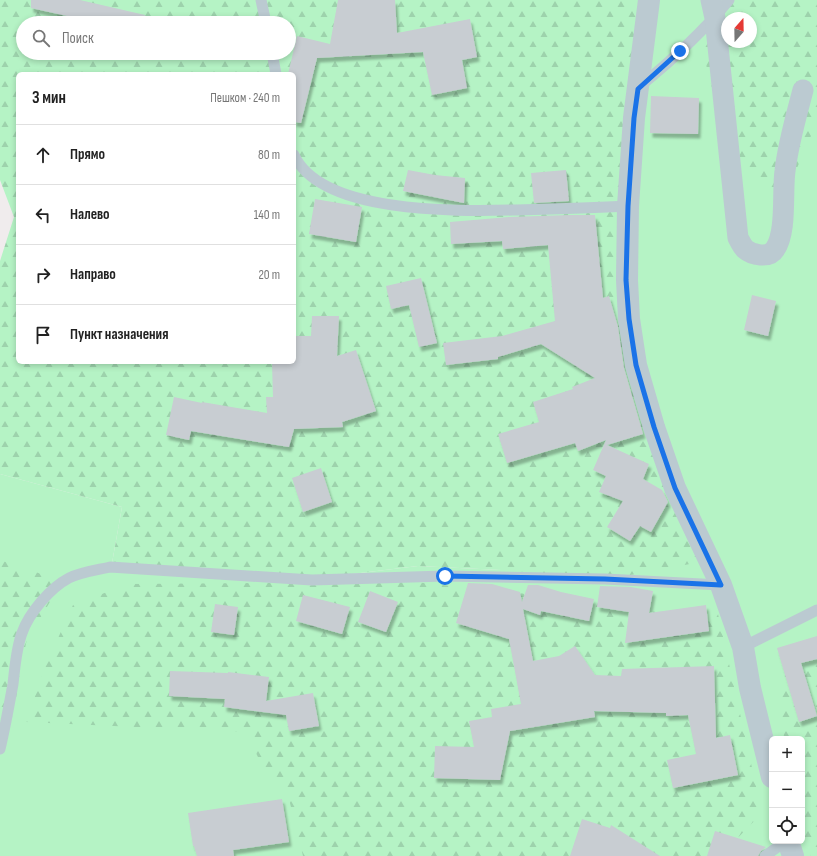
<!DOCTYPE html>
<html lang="ru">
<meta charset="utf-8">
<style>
body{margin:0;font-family:"Sofia Sans Condensed",sans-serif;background:#f6f6f6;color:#222}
.controls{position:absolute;right:12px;bottom:12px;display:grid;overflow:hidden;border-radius:6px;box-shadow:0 2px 6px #0003}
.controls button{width:36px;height:36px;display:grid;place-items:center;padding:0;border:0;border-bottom:1px solid #e0e0e0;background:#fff;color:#222;font:20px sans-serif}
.compass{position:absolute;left:721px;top:12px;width:36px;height:36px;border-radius:50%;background:#fff;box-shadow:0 2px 6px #0003;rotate:20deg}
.stop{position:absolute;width:12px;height:12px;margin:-9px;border:3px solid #1a73e8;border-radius:50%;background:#fff}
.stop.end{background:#1a73e8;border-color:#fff;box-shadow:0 1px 4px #0008}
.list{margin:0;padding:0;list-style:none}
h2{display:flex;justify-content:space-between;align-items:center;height:52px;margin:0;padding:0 16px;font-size:17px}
h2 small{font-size:13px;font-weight:400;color:#767676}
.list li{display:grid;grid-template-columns:26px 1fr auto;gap:12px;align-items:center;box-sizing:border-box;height:60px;padding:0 16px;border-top:1px solid #e0e0e0}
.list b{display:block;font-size:15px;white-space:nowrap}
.list em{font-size:13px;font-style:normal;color:#767676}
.icon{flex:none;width:22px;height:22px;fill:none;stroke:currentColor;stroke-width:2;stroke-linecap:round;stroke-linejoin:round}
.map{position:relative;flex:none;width:817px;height:856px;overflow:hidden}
.search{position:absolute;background:#fff;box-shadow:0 2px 6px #0003;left:16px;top:16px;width:280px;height:44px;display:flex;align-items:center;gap:10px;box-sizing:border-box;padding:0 14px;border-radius:22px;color:#767676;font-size:15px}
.panel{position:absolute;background:#fff;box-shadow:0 2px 6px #0003;left:16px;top:72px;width:280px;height:292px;border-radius:6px}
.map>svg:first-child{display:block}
.grass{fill:#b5f3c5;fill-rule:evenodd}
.forest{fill:url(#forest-firs);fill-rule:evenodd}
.building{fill:#c8cdd2;filter:url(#shadow)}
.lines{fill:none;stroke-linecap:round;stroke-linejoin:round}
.service{stroke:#bbcad1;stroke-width:11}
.minor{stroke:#bbcad1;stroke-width:21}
.tertiary{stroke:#bbcad1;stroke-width:22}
.route{stroke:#1a73e8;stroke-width:5}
</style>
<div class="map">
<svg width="817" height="856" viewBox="0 0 817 856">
<defs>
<pattern id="forest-firs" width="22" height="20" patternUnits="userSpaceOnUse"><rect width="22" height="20" fill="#b5f3c5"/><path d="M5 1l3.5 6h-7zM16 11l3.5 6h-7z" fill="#9dd2ac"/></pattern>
<filter id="shadow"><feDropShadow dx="2.5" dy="4.5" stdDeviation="1" flood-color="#0004"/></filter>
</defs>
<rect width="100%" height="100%" fill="#f0eced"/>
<!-- grass -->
<path class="grass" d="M655,0H817V856H0V474L122,507L112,563L327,577L418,566L501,570L671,486L621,280ZM727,18H751V42H727ZM772,739H802V841H772Z"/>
<!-- forest -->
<path class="forest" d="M0,0H646L620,280L706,561L614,578L501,570L418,566L327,577L112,563L122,507L0,474V261L14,217L0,180ZM23,23H289V53H23ZM18,74H294V362H18Z
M719,0H817V122L780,207L728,151L697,29ZM727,18H751V42H727Z
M0,560L62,581L26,643L10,731L0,761Z
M414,582L718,614L762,813L725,851L721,856H303L289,799L267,776L246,732L26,722L45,667L73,605L128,584Z
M817,635V856H811L802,830V739H784L780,693L793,649Z"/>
<!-- building -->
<path class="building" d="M31,0H80L145,15L144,23H75L76,18L31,8Z
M338,0H395L397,33L470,19L477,57L462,60L467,88L432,95L423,52L317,58L301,123L294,122V74H288L297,36L330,44Z
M651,96L699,98L698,134L650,133Z
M408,170L435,175L465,178L464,203L403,191Z
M566,170L569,201L534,203L531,173Z
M315,199L362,207L356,242L309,234Z
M570,215H595L603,298L609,296L618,327L624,368L643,434L607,445L649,464L643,479L662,490L668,502L651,532L640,526L630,541L607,527L623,501L599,492L606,476L593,470L606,440L578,451L575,443L507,463L498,434L539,422L533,402L573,389L572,387L595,378L541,344L498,357V359L446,365L443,343L502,336L555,321L548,245L503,249L502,241L451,244L450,222L509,217Z
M421,278L437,343L419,347L409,305L391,309L386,286Z
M752,295L776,301L768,336L744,330Z
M312,316H339L337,356L356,350L376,411L342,422L343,427L294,429L289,447L191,431L189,440L166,435L174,397L202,403V402L267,413L266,397H273L272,362H294V336H311Z
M321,468L332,502L303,512L292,478Z
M468,583L492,584L520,592L522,602L528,585H538L561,592L594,599L589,621L541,611L540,615L523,609L533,661L559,656L575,646L595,675L621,676L622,669L714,666L716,738L730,735L738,775L673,788L667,760L696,754L688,715L666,716V713L594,711L595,717L510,731L500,780L434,778L435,746L474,747L469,721L492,717L491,709L521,704L509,639L456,623Z
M600,586L631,587L653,591L649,613L706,605L709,631L625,643L629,612L597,607Z
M370,591L398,602L386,632L358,622Z
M303,595L350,607L342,634L296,621Z
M215,604L238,607L234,635L211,632Z
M817,636V659L801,663L817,716L799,722L777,648Z
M170,671L228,673V672L269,677L266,701L313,693L319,726L289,731L286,715L224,707L225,699L169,696Z
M282,799L289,842L233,850L234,856H197L194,846H193L188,813Z
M582,819L610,828L611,825L660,856H570Z
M715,831L766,847L761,851L758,856H707Z"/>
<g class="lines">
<!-- service -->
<path class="service" d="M261,0L266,23
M272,53L276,74
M639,87C671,61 703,32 729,0
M294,155C322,215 460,211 516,210C554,209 591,208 628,206
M743,647L817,610
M0,749C5,728 9,706 13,684C15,667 16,649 22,633C29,613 50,588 69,578C81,572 97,570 110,567L312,580L445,576L605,579L721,585
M765,856L786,841"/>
<!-- minor -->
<path class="minor" d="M711,0L715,18L738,238C740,241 742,246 745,249C752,255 769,259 775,249C787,232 782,192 785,171C788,144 796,117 803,90"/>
<!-- tertiary -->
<path class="tertiary" d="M649,0L634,118L628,206L627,280L629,319L636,365L654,427L675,488L721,585L743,647L750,688L772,777
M788,841L793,856"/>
</g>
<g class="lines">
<!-- route -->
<path class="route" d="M445,576L605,579L721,585L675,488L654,427L636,365L629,319L626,280L628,206L634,118L638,89L680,51"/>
</g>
</svg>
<div class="controls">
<button>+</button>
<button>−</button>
<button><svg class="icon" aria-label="locate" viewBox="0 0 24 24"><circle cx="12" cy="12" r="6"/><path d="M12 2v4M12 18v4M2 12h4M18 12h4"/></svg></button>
</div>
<svg class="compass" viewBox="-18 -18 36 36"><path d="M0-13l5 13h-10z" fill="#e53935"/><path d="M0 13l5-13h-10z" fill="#767676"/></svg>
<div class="stop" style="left:445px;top:576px"></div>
<div class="stop end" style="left:680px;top:51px"></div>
<div class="search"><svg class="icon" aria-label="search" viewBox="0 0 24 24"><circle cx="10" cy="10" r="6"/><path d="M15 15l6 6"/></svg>Поиск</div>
<section class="panel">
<h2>3 мин<small>Пешком · 240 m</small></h2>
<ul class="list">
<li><svg class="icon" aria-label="ahead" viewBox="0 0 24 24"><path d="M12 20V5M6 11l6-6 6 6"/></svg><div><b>Прямо</b></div><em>80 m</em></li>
<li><svg class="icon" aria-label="left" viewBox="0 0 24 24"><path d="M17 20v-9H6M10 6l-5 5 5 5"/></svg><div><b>Налево</b></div><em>140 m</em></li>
<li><svg class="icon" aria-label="right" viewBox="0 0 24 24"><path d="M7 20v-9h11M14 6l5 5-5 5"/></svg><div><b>Направо</b></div><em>20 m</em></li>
<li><svg class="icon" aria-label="arrive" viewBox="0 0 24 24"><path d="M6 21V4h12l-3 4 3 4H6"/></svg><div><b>Пункт назначения</b></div></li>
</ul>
</section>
</div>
